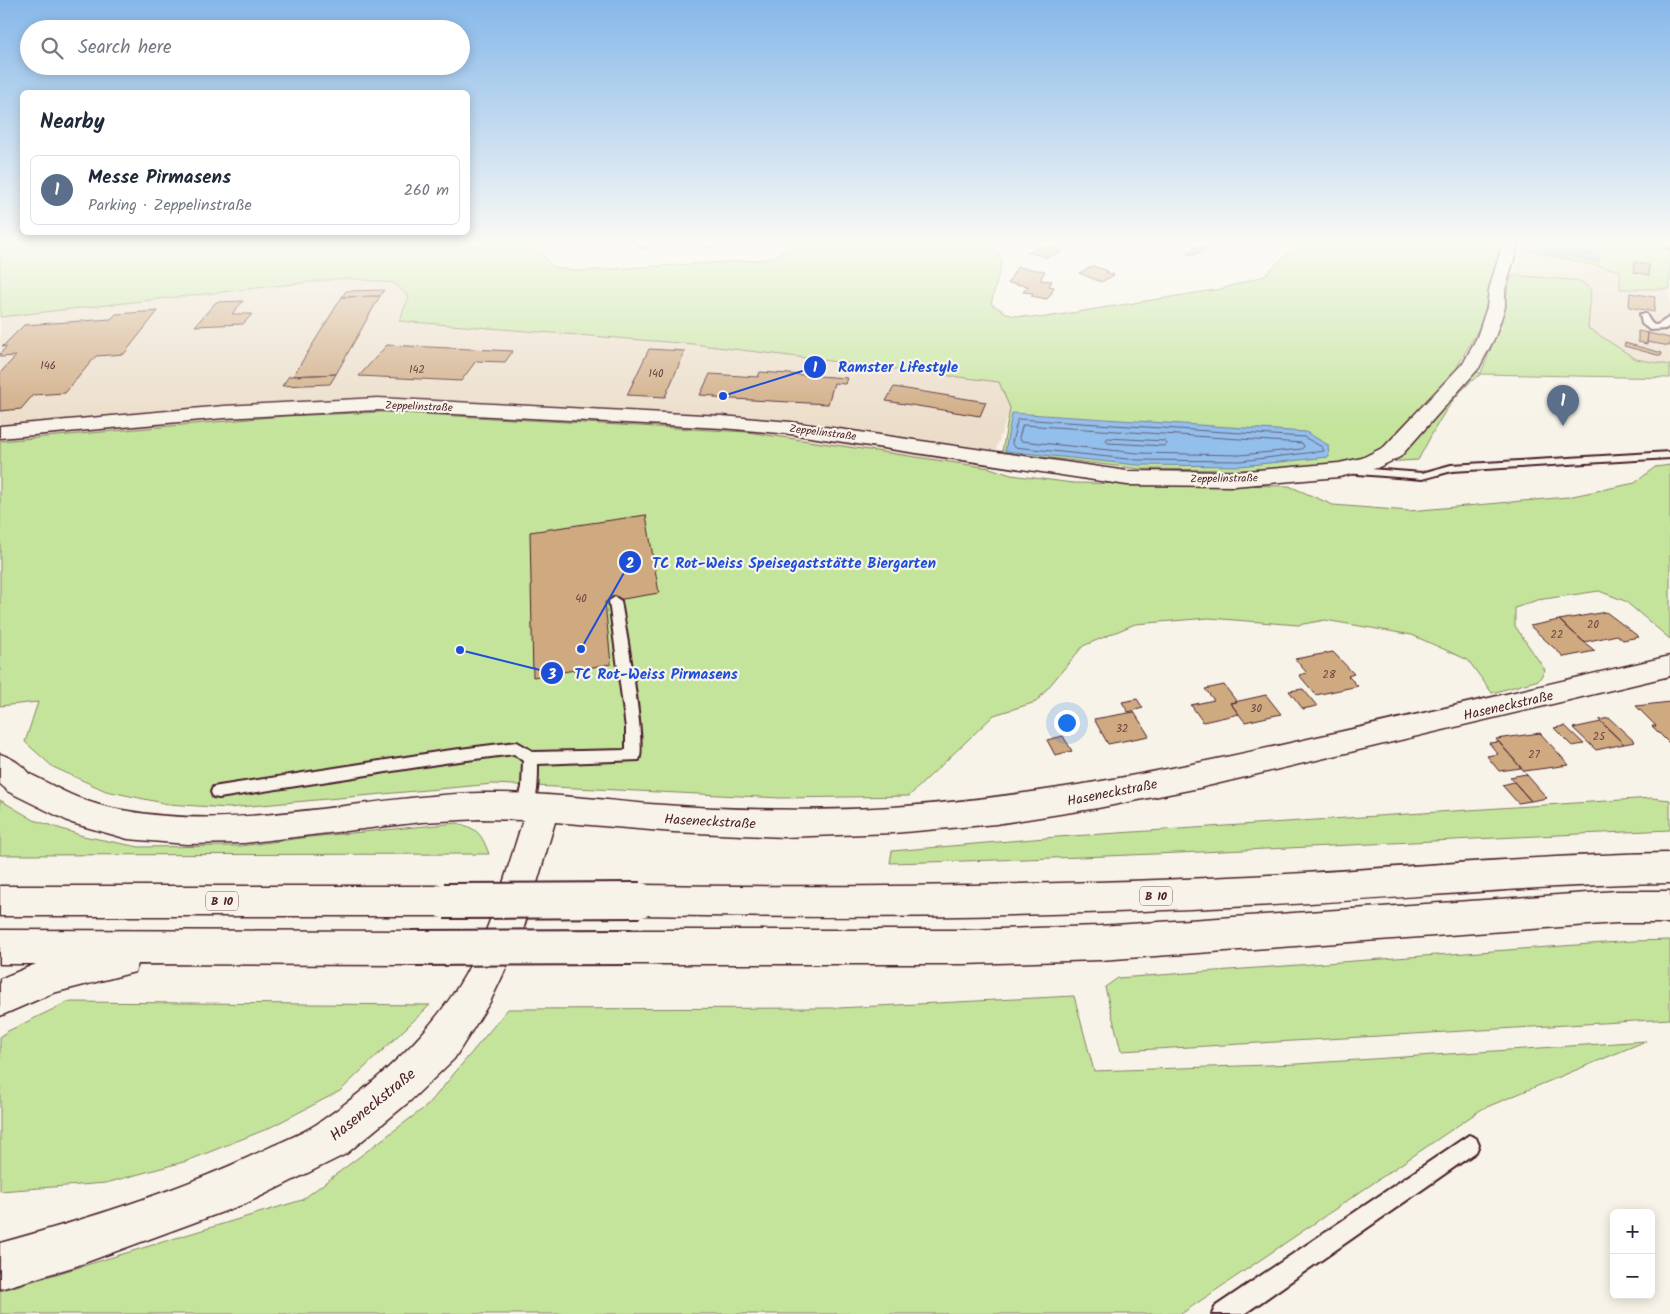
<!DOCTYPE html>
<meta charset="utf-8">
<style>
body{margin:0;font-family:Kalam,sans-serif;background:#f2f2f3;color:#1f2937}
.controls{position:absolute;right:15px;bottom:15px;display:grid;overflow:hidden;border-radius:8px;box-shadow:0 2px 12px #0003}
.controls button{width:45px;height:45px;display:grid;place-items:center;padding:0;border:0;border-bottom:1px solid #e0e1e3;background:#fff;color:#1f2937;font:25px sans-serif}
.you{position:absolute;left:1066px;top:722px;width:18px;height:18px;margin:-12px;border:4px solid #fff;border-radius:50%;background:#1a73e8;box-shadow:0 0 0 8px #1a73e833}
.badge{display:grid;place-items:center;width:32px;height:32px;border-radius:50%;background:#4a1f2b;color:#fff;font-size:16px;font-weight:700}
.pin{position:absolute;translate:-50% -41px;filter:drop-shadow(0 1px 2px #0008)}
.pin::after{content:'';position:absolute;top:26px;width:18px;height:15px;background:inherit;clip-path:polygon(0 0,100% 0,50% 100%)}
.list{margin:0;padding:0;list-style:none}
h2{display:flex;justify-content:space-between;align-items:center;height:65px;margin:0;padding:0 20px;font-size:21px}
h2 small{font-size:16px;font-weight:400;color:#747a83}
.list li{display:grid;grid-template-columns:32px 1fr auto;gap:15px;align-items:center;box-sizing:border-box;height:70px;margin:0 10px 10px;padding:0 10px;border:1px solid #e0e1e3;border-radius:8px}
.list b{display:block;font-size:19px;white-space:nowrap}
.list p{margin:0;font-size:16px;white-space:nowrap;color:#747a83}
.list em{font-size:16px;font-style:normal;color:#747a83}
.icon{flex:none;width:28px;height:28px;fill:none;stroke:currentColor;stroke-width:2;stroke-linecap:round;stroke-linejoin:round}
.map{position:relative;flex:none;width:1670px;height:1314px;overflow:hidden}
.search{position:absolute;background:#fff;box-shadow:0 2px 12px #0003;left:20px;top:20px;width:450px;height:55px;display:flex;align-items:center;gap:12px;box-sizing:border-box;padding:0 18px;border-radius:28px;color:#747a83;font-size:19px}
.panel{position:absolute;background:#fff;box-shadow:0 2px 12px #0003;left:20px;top:90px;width:450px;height:145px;border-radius:8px}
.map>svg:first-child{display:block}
.built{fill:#ebddc9}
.green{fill:#c4e49c;stroke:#878264}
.water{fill:#93bfec;stroke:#767f9f}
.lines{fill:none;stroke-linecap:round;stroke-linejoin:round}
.shore{stroke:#675f78;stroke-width:1}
.building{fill:#cfaa81;stroke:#4a1f2b}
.service-casing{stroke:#4a1f2b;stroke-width:4}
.minor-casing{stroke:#4a1f2b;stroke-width:3}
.tertiary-casing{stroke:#4a1f2b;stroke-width:3}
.trunk-casing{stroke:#4a1f2b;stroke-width:3}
.service{fill:#f7f3e8;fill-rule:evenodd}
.minor{fill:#f7f3e8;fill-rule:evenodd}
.tertiary{fill:#f7f3e8;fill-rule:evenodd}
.trunk{fill:#f7f3e8;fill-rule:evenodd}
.trunk-bridge-casing{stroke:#4a1f2b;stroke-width:38;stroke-linecap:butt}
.trunk-bridge{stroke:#f7f3e8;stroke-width:34}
.labels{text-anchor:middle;stroke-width:4.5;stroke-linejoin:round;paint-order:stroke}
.number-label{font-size:11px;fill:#6b4240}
.far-street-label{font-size:11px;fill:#4a1f2b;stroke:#f7f3e8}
.shield{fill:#f7f3e8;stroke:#7e5f64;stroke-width:1}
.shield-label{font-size:12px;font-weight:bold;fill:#4a1f2b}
.street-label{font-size:14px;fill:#4a1f2b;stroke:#f7f3e8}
.near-street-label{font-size:16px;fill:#4a1f2b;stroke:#f7f3e8}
.leader{fill:none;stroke:#1d4ed8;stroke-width:2}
.callout-dot{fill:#1d4ed8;stroke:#f7f3e8;stroke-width:2}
.mark-label{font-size:15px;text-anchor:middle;font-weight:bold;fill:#fff}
.callout-label{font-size:15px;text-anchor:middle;font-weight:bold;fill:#1d4ed8;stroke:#f7f3e8;stroke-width:4.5;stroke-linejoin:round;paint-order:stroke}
</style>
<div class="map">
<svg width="1670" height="1314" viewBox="0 0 1670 1314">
<rect width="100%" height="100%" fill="#f7f3e8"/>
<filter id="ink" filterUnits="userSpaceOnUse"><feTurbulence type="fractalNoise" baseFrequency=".02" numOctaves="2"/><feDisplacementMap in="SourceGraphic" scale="10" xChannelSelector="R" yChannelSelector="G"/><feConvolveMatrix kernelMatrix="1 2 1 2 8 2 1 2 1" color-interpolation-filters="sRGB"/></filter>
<g filter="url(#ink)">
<!-- built -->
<path class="built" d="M1523,249L1620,271V289H1670V365L1636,359L1588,328L1591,290L1581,281L1513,275Z
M346,278L394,283L409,297L399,321L693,344L1000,382L1010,408L990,468L747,432L383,412L284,416L0,441V317Z"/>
<!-- green -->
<path class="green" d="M0,242H531L553,267L579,271L758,260C782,256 776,256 794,242H980L995,247L1002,261L991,304L1010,315L1040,318L1221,289L1264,276L1299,242H1503L1482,323L1457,367L1481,373L1502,320L1509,283L1513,275L1581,281L1591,290L1588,328L1636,359L1670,365V378L1481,374C1450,395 1436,427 1418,460L1245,470L1140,469L1002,452L1010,408L999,382L693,344L399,321L409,297L394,283L346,278L0,317Z
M1520,242H1659L1670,253V289H1620V271L1523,249Z
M383,412L747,432L990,468L1011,475L1073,483L1289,486L1333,505L1409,511L1568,497L1635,483L1655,467L1670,465V639L1625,601L1599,591L1537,600L1515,608V626L1545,670L1539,680L1492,693L1468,660L1412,635L1325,620L1298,625L1209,618L1135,624L1083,646L1036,702L994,715L909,796L781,798L493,784L228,808L168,804L106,791L53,767L25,742L38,702L0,706V441L284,416Z
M1652,798L1670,800V830C1410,841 1150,857 890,863L892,851L1057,837Z
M0,800L34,820L83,836L139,847L241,846L310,837L457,823C478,829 481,833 489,854L0,855Z
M1670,940V1019L1121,1051L1105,987L1118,978L1632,941Z
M1074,996L1094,1071L1297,1064L1646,1041L1482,1109L1181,1314H0V1291L302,1200L428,1105L508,1009L839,1008Z
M68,1002L430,1005L340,1091L267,1129L187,1161L106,1183L0,1191V1037L8,1031Z"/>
<!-- water -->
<path class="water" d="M1539,242H1598L1599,262L1539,251Z
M1012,413L1306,432L1328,445L1329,457L1240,466L1137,465L1005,451Z"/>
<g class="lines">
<!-- shore -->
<path class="shore" d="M1544,242L1546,248L1591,255L1593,242
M1018,419L1304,437L1322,447L1324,451L1240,461L1137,460L1014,447L1012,444Z
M1023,425L1302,443L1304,446L1302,449L1240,455L1138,453L1021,441L1019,439Z
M1108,438L1165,441L1167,444L1165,446L1108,443L1106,440Z"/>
</g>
<!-- building -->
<path class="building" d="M651,242L658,245L640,249L635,245Z
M705,242H719L722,244L704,248L697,243Z
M1047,245L1062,252L1046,257L1026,252Z
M1200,245L1208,248L1194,255L1186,253Z
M1635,262L1649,265V275L1634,272Z
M1093,266L1108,271L1106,272L1114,275L1101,282L1079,273Z
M1017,267L1045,271L1040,280L1052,281L1049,286L1054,287L1050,296L1047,299L1031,296L1033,293L1023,292L1028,286L1008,283Z
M384,290L380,296L342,297L346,291Z
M1630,293L1655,297L1654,312L1629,307Z
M380,296L336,374L293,376L342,297Z
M243,301L232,314H252L243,324L195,326L216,302Z
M158,311L124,354L96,356L65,393L33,395L21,409L0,411V373L16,356L0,357V354L7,346L2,347L24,325L111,319L116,314Z
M1638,331L1648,333L1647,344L1638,342Z
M1648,333L1670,338V346L1647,342Z
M1625,343L1662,353L1661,356L1624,346Z
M387,345L513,351L505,362L476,361L461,381L359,376Z
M649,349L685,351L665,397L627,395Z
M760,372L847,378L845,384L834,383L828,404L714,398L715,396L700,395L710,374L758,377Z
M336,374L330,384L282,386L289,376Z
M894,387L986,402L980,416L886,401Z
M646,515L659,593L605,602L611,664L533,677L530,532Z
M1606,612L1639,637L1623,640L1617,635L1584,642L1559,620Z
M1559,620L1584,642L1595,651L1564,657L1530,626Z
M1333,652L1354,674L1348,676L1358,686L1316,695L1299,675L1307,673L1295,659Z
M1224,685L1237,702L1230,703L1239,714L1203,722L1191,705L1214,700L1205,689Z
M1303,689L1317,706L1303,709L1289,691Z
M1266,695L1281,714L1245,722L1230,703Z
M1137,699L1143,708L1128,712L1122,702Z
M1670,702V744L1652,726H1656L1636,706Z
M1134,712L1149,736L1108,744L1094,719Z
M1609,718L1635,742L1624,744L1599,720Z
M1601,722L1624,744L1596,750L1573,728Z
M1565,726L1584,744L1572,746L1554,728Z
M1540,733L1569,765L1524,771L1496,739Z
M1063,736L1072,751L1055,755L1047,740Z
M1499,742L1521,768L1499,771L1487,756L1498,754L1489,743Z
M1526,774L1547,798L1531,801L1510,777Z
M1514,782L1531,801L1518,803L1502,785Z"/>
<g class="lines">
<!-- service casing -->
<g class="service-casing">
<path id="service" d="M1640,314H1646C1655,332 1657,324 1670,317V326L1665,329L1650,330L1642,324Z
M1670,452V458L1452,471L1422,479L1345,473L1340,470L1345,467L1422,473L1451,465Z
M615,597L621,601C625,626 647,745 639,760L538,764C538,780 538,798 531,813L525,815L519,813L517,808L522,787L523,761L514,754L444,763L219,798L213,797L211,792L213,787L219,786L444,751L517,742L534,752L626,750V728L609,601Z
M1469,1135L1476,1138L1479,1145L1476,1152L1244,1314H1212L1216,1306Z"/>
</g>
<!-- minor casing -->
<g class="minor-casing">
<path id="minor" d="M1670,656V676L1199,788L1098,808L996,824L893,833L784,837L674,832L555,822L521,937L490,1002L454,1059L410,1101L346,1154L247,1203L76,1266L0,1289V1243C90,1218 182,1190 266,1149C283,1141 302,1134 317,1124C372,1087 432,1033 465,975C492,926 506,873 523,820L480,819L422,822L244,843L186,844L128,839L72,823L7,791L2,782L7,773L18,769C39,777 58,790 79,798C94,804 112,809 128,811C242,832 365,796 480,793C537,792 593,799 649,804C730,810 811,812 893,807C1036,797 1177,769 1317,737C1435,711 1552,683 1670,656Z"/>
</g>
<!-- tertiary casing -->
<g class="tertiary-casing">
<path id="tertiary" d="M1503,242H1519L1505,290V307L1495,337L1479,368L1400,457L1377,468L1339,477L1234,486L1127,485L791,434L722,428L378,410L224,418L0,438V426L224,406L378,398L722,416L791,422L1127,471L1234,472L1339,463L1362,458L1384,447L1464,362L1477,337L1487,307L1489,290Z
M1660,242H1670V249L1665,247Z"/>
</g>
<!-- trunk casing -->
<g class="trunk-casing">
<path id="trunk" d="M0,754C15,759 27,768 34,782L29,791C17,795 10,793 0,784Z
M1670,853V883C1530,885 1391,900 1251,906C1047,917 844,919 640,915L628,911L623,900L628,889L640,885C844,888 1047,886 1251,876C1391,869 1530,855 1670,853Z
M0,886H444L456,890L461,901L456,912L444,916H0Z
M1617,891H1670V923H1617L1100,960L963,964H632L619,959L614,947L619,935L632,930H963L1100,926Z
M0,930L411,931L424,936L429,948L424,960L411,965L138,964L135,972L53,993L0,1016V979L36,964H0Z"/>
</g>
<!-- service -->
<use href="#service" class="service"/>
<!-- minor -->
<use href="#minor" class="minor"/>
<!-- tertiary -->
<use href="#tertiary" class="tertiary"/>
<!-- trunk -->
<use href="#trunk" class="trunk"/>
<!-- trunk-bridge casing -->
<g class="trunk-bridge-casing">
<path id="trunk-bridge" d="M444,901L640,900
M411,948L632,947"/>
</g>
<!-- trunk-bridge -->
<use href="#trunk-bridge" class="trunk-bridge"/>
</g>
</g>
<!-- sky -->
<linearGradient id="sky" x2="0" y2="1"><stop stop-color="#86b8ea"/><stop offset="0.57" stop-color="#fbfaf5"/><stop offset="1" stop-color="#fbfaf5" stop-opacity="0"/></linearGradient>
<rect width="1670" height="426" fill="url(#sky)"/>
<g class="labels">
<!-- number labels -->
<g class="number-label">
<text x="48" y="369">146</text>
<text x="417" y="373">142</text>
<text x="656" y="377">140</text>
<text x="581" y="602">40</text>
<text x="1593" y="628">20</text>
<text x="1557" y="638">22</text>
<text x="1329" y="678">28</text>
<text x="1256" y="712">30</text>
<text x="1122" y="732">32</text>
<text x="1599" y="740">25</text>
<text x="1534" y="758">27</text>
</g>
<!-- far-street labels -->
<g class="far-street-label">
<text transform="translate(419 406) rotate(2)" y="4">Zeppelinstraße</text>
<text transform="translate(823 432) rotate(7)" y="4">Zeppelinstraße</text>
<text transform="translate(1224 478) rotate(-1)" y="4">Zeppelinstraße</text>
</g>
<!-- shield labels -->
<g class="shield">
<rect x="1140" y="886.5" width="32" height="19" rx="4"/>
<rect x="206" y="891.5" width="32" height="19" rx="4"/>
</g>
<g class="shield-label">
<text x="1156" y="900">B 10</text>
<text x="222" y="905">B 10</text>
</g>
<!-- street labels -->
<g class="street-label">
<text transform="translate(1508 705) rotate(-13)" y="5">Haseneckstraße</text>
<text transform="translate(1112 792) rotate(-11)" y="5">Haseneckstraße</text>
<text transform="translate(710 821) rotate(3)" y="5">Haseneckstraße</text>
</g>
<!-- near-street labels -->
<g class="near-street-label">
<text transform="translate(372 1104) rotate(-39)" y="6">Haseneckstraße</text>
</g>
</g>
<!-- callouts -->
<path class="leader" d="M723 396L815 367M581 649L630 562M460 650L552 673"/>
<g class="callout-dot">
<circle cx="723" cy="396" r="5"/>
<circle cx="581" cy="649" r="5"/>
<circle cx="460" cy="650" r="5"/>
<circle cx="815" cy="367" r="12"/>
<circle cx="630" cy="562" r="12"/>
<circle cx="552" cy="673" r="12"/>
</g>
<g class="mark-label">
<text x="815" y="372">1</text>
<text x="630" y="568">2</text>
<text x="552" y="679">3</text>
</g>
<g class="callout-label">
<text x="898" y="372">Ramster Lifestyle</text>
<text x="794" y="568">TC Rot-Weiss Speisegaststätte Biergarten</text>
<text x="656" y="679">TC Rot-Weiss Pirmasens</text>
</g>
</svg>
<div class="controls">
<button>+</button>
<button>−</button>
</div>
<div class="you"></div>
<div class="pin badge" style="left:1563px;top:426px;background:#5c6f8a">1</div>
<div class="search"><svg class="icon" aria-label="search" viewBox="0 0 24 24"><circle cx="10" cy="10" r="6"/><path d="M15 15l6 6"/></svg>Search here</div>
<section class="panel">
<h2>Nearby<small></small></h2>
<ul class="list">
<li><span class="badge" style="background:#5c6f8a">1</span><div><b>Messe Pirmasens</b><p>Parking · Zeppelinstraße</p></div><em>260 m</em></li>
</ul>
</section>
</div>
